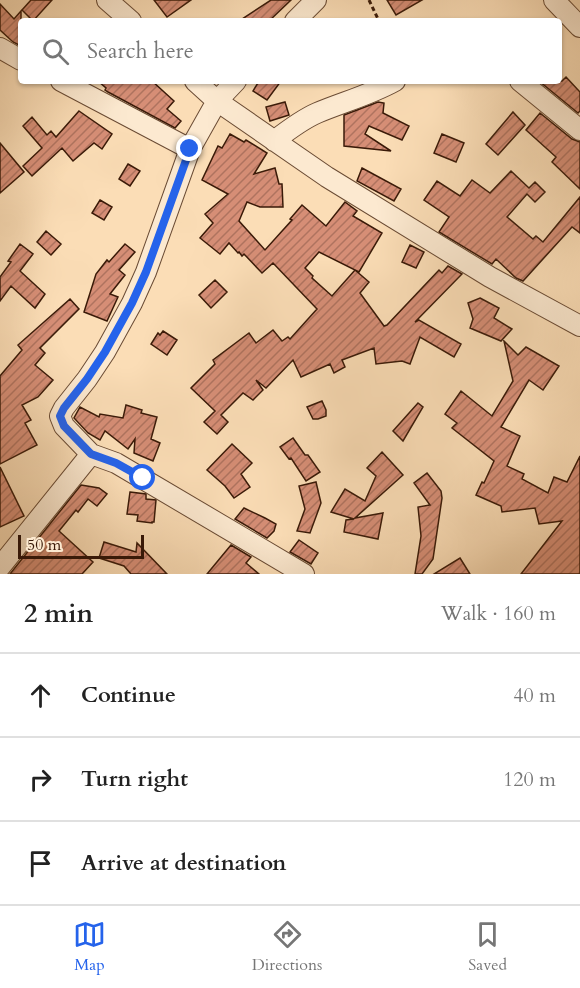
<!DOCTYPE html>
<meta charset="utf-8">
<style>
body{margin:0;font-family:Cardo,serif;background:#f6f6f6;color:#222}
.scale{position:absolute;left:18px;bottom:15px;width:126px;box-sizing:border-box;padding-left:6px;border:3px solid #3a1a08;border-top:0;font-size:16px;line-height:21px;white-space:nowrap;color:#3a1a08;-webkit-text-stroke:4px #fce9d0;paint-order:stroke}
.stop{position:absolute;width:18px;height:18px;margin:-14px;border:4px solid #2563eb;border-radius:50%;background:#fff}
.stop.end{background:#2563eb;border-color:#fff;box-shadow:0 2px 6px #0008}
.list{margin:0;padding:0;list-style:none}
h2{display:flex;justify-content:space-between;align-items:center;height:78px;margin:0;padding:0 24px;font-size:26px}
h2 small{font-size:20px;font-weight:400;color:#767676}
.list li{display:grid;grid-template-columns:39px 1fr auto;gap:18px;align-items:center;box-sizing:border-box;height:84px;padding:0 24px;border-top:2px solid #e0e0e0}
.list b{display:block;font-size:22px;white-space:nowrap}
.list em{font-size:20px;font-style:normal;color:#767676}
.icon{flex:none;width:33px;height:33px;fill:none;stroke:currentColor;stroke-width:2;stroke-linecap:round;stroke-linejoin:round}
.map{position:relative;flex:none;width:580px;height:574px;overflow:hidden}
.search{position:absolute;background:#fff;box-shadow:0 2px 4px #0004;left:18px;right:18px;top:18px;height:66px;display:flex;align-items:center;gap:15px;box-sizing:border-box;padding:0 21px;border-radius:6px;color:#767676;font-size:22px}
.sheet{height:330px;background:#fff}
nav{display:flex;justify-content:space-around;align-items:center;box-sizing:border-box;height:84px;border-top:2px solid #e0e0e0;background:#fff;font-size:16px;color:#767676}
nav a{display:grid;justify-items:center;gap:3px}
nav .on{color:#2563eb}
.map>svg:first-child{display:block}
.building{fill:url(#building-hatch);stroke:#3a1a08;stroke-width:1.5}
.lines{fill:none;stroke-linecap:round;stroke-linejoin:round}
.minor-casing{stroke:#6a4b34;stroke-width:22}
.path{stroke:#3a1a08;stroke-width:3;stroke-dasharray:4.5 3;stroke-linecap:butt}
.minor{stroke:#fce9d0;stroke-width:20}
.route{stroke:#2563eb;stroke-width:8}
</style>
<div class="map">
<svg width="580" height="574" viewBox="0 0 580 574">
<defs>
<pattern id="building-hatch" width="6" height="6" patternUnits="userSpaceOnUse" patternTransform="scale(1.5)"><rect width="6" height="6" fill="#d68e76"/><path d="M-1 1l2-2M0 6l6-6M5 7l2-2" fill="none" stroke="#af735f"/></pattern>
</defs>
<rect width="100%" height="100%" fill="#fbddb6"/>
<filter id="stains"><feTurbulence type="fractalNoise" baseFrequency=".00333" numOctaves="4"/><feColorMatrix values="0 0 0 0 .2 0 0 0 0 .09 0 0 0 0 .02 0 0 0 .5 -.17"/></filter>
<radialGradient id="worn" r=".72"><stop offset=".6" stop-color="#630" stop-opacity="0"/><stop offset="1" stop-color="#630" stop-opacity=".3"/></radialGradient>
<!-- building -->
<path class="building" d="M31,0H52L33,21L22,10Z
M154,0H191L167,17Z
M271,0H291L269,21H239Z
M387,0H422L396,15Z
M0,4L14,19L21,11V46L13,42L0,30Z
M566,77L580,92V111L578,113L539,81H562Z
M98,81H152L174,101L167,109L181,121L175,128L108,92L105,90L106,88Z
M259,81H281L267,100L253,91Z
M285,102L289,115L270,121L266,107Z
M378,102L384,103L383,113L409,126L402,140L369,126L365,134L391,151L344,146V115Z
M79,111L112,134L102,149L94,143L73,161L62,148L32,176L23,166L42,148L23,126L32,117L47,135L51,131L56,137Z
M513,112L525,125L498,155L486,144Z
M540,113L572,139L580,142V189L552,162L556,157L526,130Z
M230,134L244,142L246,140L267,153L254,174L275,168L279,184H282L283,207H260L247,202L239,221L265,250L292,220L290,219L302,205L326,226L345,202L357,211L353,216L382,233L359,272L319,252L305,268L313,276L312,278L332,296L355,270L369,282L360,293L384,326L387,325L439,270L442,273L448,266L462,274L415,322L419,320L461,344L454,357L420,337L410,364L402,361L376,364L374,348L342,360L345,367L334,373L330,364L301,377L293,360L266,388L256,380L263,390L253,400L243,393L221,415L228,422L217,434L204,422L215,411L191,388L215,364L213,360L249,333L256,343L273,330L282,341L288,337L290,339L317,309L273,263L262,273L244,254L242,256L239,252L238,253L229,243L220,254L200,238L213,223L205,214L228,194L202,180L218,146L222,148Z
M442,134L464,143L456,162L434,153Z
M0,143L24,172L0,193Z
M128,164L140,171L130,186L119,179Z
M362,168L401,189L394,201L357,181Z
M511,171L529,188L535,182L545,192L535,202L527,194L507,217L533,239L536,236L543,242L580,197V233L572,227L523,281L516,278L496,259L492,264L439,232L449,217L424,200L437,181L460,196L472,180L490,193Z
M100,200L112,207L104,220L92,213Z
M46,231L61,244L51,255L37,242Z
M20,244L33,254L20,271L45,294L35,308L11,286L0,301V277L11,262L8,261Z
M125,244L135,252L119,270L125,275L110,294L118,297L107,321L84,312L96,274L107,260L109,262Z
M410,245L424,252L416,268L402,262Z
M215,280L227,292L211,308L199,295Z
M480,298L499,308L494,318L512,329L501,341L470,328L473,319L468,303Z
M70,299L79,309L40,348L45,353L35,365L53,380L38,397L22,405L31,420L25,423L37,445L0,464V376L22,350L18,345Z
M163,331L177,340L167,355L151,344L158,333L160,335Z
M504,341L518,355L526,347L559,366L543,390L529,380L501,427L520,436L507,466L524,474L522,479L548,493L554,477L567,482L580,456V574H521L562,521L539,524L535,508L502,512L501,506L476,495L482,482L484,483L494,461L452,428L457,423L445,414L461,391L492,416L513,381Z
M322,401L326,410V416L318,419H313L307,407Z
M418,403L423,407L403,441L393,431Z
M126,405L142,410L141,413L157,417L151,439L160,443L153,461L134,453L135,439L128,449L105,431L100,440L88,433L74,418L80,407L99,417L100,414L123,418Z
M293,438L305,455H308L320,472L306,481L291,458L289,459L280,447Z
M232,444L252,463L241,474L250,487L234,498L225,486L207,470Z
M382,452L403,475L355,518L383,513L378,539L344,532L346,520L354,519L331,512L345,489L365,501L376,476L367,468Z
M0,467L24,516L0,527Z
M427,473L441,491L442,498L433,559L422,574H415L421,536L418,507L430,505L414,483Z
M316,482L321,503L310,533L297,531L305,509L299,486Z
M81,485L99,488L107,494L97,506L88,499L78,512L76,510L59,531L93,562L82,574H10Z
M130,492L146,494V499L156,500L154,522H152V523L137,521L138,515L127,514Z
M244,508L265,518L276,524L274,531L267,538L235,519Z
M299,540L318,553L311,564L290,552Z
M104,542L136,552L137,543L167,574H131L124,566L99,558Z
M231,545L251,557L246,563L259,574H207Z
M460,558L470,574H434Z"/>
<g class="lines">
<!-- minor casing -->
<g class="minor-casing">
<path id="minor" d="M107,0L131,21
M554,0L580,27
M295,21L316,0
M0,48L21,60
M61,81L190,149
M195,81L217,101L327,177L490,277L580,326
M236,81L217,101L190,149L146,272L132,303L105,352L87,379L64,408L60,416L64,426L91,454L116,463L304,574
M520,81L580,130
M274,141C287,131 301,120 317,113C343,102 370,95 395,81
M0,567L91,454"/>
</g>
<!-- path -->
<path class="path" d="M369,0L379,21"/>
<!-- minor -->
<use href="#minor" class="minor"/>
</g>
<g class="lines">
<!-- route -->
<path class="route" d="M143,478L116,463L91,454L64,426L60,416L64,408L87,379L105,352L132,303L146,272L190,149"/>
</g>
<rect width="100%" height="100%" filter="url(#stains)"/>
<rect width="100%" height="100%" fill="url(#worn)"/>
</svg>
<div class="scale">50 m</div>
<div class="stop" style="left:143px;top:478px"></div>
<div class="stop end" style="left:190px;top:149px"></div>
<div class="search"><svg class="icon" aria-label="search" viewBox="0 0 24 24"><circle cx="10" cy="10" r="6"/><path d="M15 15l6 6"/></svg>Search here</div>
</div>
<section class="sheet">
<h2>2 min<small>Walk · 160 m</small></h2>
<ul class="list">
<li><svg class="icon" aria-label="ahead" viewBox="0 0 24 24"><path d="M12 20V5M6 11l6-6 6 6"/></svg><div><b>Continue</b></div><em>40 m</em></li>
<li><svg class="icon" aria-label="right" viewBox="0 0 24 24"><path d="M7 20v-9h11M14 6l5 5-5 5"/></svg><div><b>Turn right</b></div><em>120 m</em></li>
<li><svg class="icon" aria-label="arrive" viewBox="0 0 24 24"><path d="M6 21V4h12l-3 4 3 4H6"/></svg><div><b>Arrive at destination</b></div></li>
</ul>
</section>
<nav>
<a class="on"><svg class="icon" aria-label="map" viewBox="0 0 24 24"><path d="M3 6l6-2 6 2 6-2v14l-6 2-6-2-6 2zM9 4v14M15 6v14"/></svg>Map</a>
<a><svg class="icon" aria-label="directions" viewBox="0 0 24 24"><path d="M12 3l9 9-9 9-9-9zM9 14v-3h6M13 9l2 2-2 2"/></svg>Directions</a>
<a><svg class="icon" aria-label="saved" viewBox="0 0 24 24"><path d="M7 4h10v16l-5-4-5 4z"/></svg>Saved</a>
</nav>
